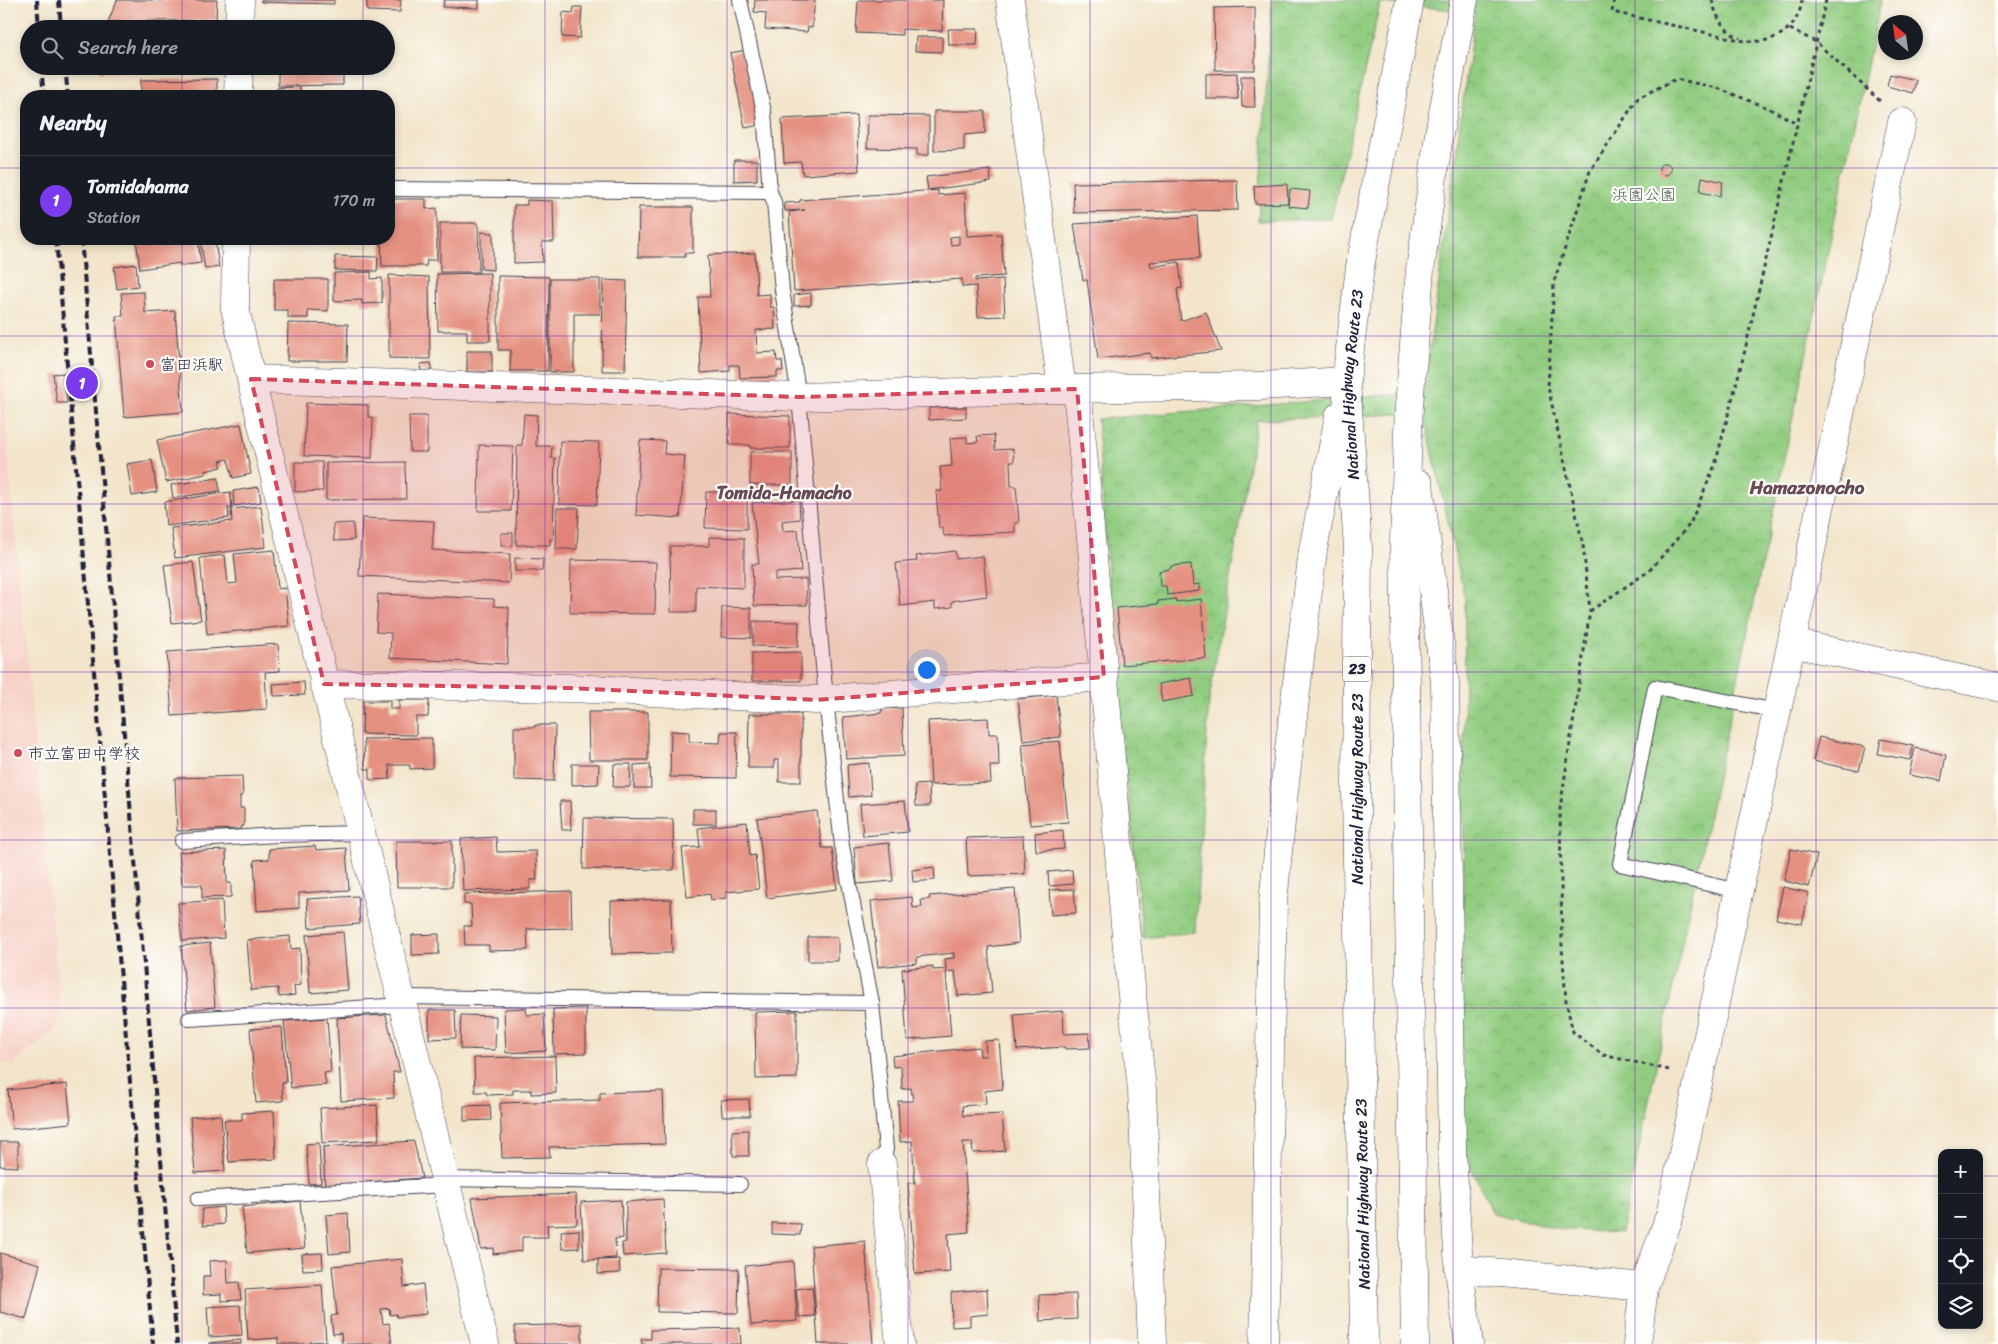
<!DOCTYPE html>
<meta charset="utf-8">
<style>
body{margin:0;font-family:Sriracha,"Klee One",sans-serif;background:#242831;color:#f1f3f6}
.controls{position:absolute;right:15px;bottom:15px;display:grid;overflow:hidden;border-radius:10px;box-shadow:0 2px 8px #0003}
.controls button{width:45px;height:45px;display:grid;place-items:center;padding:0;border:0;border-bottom:1px solid #363941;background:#171b24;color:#f1f3f6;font:25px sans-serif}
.compass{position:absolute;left:1878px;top:15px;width:45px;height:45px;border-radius:50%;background:#171b24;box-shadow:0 2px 8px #0003;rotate:331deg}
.you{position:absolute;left:926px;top:669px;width:18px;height:18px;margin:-12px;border:4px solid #fff;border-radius:50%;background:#1a73e8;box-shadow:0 0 0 8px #1a73e833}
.badge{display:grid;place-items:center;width:32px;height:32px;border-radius:50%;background:#7c3aed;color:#fff;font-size:16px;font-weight:700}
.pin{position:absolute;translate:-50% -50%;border:2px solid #fff;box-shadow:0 1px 5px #0006}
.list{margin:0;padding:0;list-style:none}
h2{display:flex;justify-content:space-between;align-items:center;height:65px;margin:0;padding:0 20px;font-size:21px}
h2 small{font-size:16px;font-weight:400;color:#9ea1a6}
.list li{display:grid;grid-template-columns:32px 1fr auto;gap:15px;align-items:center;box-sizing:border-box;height:90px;padding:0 20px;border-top:1px solid #363941}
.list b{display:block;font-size:19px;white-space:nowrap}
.list p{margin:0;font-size:16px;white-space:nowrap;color:#9ea1a6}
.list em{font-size:16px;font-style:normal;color:#9ea1a6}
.icon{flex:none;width:28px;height:28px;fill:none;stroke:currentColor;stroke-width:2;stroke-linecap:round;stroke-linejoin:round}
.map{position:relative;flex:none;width:1998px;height:1344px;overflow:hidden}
.search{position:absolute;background:#171b24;box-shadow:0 2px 8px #0003;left:20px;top:20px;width:375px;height:55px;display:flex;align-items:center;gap:12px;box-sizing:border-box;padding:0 18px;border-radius:28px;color:#9ea1a6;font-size:19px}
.panel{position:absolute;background:#171b24;box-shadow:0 2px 8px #0003;left:20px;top:90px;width:375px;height:155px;border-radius:20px}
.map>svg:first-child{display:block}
.built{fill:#f7d1c8}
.park{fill:url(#park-crowns);stroke:#5a785e}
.building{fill:#e59181;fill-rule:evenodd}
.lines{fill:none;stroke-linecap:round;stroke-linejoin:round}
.lane-casing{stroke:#413f51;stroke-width:16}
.street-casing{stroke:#413f51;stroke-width:29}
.secondary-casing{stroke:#413f51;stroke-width:29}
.highway-casing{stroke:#413f51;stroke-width:29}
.path{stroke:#413f51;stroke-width:3;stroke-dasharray:4 4;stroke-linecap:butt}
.lane{stroke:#fff;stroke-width:14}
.street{stroke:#fff;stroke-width:28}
.secondary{stroke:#fff;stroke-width:28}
.highway{stroke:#fff;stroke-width:28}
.rail{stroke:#22223b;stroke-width:4;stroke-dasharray:8 4;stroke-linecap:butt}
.marked{fill:#d1495b;fill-opacity:0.2;stroke:#d1495b;stroke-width:4;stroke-dasharray:10 6;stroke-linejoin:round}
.grid{fill:none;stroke:#7b2cbf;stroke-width:1;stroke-opacity:0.55}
.poi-dot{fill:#d1495b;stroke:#fdfcf7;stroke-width:2}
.labels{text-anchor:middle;stroke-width:4.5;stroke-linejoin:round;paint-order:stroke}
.shield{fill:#fdfcf7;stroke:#646373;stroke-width:1}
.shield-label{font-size:15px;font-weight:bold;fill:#22223b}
.park-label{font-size:16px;fill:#495e54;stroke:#fdfcf7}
.poi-label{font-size:16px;fill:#22223b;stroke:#fdfcf7;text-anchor:start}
.street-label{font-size:16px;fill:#22223b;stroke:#fdfcf7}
.neighbourhood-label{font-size:18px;font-weight:bold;fill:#664954;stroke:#fdfcf7}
.quarter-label{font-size:19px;font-weight:bold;fill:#664954;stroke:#fdfcf7}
</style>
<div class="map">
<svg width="1998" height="1344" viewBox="0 0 1998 1344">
<defs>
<pattern id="park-crowns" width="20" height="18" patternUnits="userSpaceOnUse" patternTransform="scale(1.25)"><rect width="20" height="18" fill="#92cd81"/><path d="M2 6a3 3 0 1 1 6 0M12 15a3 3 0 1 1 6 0" fill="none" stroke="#7eb070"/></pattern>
</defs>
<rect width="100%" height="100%" fill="#fdfcf7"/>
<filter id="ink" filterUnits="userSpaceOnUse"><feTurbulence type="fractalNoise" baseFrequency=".02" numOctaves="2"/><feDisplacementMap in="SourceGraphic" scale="10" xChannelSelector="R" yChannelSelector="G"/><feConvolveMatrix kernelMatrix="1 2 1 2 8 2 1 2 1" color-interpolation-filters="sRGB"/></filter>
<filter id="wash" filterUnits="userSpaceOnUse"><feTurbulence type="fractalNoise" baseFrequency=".0096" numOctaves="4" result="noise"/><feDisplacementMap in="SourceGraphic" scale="20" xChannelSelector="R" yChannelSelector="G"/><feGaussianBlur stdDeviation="1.12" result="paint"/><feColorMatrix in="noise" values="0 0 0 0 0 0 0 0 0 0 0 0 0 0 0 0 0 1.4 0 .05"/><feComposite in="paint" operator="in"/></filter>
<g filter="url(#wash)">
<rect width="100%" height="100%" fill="#f2e5cb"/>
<!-- built -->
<path class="built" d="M0,337L11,493L61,1014L56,1029L12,1065L0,1062Z"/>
<!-- park -->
<path class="park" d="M1272,0H1881L1621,1233L1557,1229L1493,1213L1462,1149L1465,599L1424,413L1257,420L1209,700L1195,932L1143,938L1115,670L1097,419L1424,392L1475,12L1380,3L1331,219L1258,221Z"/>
<g id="blocks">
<!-- building -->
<path class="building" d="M117,0H217L216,20L108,22Z
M261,0H334V4L261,2Z
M367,0H401L400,12L367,11Z
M444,0H479V8L443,7Z
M755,0H815L812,28L808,27L807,32L765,29L766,13L754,12Z
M858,0H943L942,31L902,29V35L856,33Z
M574,7H582L580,38L562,37L563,12L573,13Z
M1255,7V70H1215L1214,8Z
M948,29H978L977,45H949Z
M916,37H942V52L915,51Z
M746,50L760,125L745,128L730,53Z
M99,66H218V69L99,72Z
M278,66H343V85L278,86Z
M1237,73L1238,99H1206V74Z
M1890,74L1916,80L1913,93L1887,86Z
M1241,76H1254L1255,107H1242Z
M217,79V96H141V80Z
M300,87V96H277V88Z
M934,111H985V133L964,135V150L934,151Z
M856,115L859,171L803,175L801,162L784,163L782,119Z
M868,115L929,116V155H917V149L867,148Z
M734,160H757V180L734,181Z
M1659 169a6 6 0 1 1 12 0a6 6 0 1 1-12 0Z
M990,170L991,182L928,190L926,177Z
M1702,177L1723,182L1720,196L1700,192Z
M1237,180L1238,210L1074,213L1073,183Z
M1287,184L1288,203L1255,204L1254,186Z
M1290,189L1310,191L1308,208L1288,206Z
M938,190V195L965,193L967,236L1001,234L1004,276L975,278V281L1003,279L1005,316L978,317L976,286L962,287V279L794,291L789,212L805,210L785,211L784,203L800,202V200ZM959,236V244L951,245L950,237Z
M389,199H426V209L437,208V260H427L426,266H382L381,239H389Z
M527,200L553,201L554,242H542L543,262L514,263V205H527Z
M639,207H693V253H685V257H638Z
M1197,216L1200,258L1150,262L1151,267L1179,262L1182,288L1177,289L1181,321L1206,312L1221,351L1151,358L1150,353L1098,359L1087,280H1083L1074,224Z
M440,223H478L479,272H440Z
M481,232L493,233V270L481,269Z
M136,239H198L201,263L180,266V263L140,269Z
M215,242L219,267L205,269L201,244Z
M755,253L757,295L770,294V307H774L775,329L756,330L757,353L776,352L777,361H782L783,371H777V377L740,378L739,365H730V371L701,373L698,297H710L708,255Z
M335,256L378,257L377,271L335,270Z
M136,264L138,286L117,289L114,267Z
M371,272V279L382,278V303L362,304V300L334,301V273Z
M490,273V341H467V331H438L437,274Z
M389,275L429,277L430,359L389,358Z
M498,276L549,277L548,371H510L511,350H498Z
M274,279H328V311L308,310V318H288V310H274Z
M550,279H600V314H574V372H550Z
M603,280L627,281L625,371H602Z
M144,292L145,313L175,311L183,412L124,417L116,316H123L121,293Z
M811,293V305L794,306V295Z
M288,323L348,324L347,361H287Z
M467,351H492V372H467Z
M431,363L432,370L421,371L420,364Z
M64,373L67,403H57L53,374Z
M306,403L368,405V417H373L372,458L304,456Z
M966,407V418L929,420V408Z
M524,414L537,415L536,446H552L551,458H555L553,539H550V545H516L517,445H522Z
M729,414L790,416V448H750V445H729Z
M409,416H427V452H410Z
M241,424L251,474L233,478L228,459L220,461L222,467L205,471L206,474L166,482L157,440Z
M994,435L995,450L1013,449L1014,462H1010L1011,486H1016L1019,522L1015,523V532L944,536L943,529L939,528L936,491H942L940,467L952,466L950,438L967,437V443L978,442L977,436Z
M640,440L665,441L664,454L685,456L680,518L636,515Z
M560,441L599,442L597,505L559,504Z
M479,445L513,446L511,511H478Z
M750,452H792V485H750Z
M152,460L157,492L132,496L127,464Z
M295,462H322L323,491L295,492Z
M405,462L406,499L326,500V463Z
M218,478L220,491L173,498L171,485Z
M259,487L261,502L234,506L233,491Z
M765,488V497L752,498L751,489Z
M230,492L232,508H228L229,518L166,526L164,502Z
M706,492H747V529L705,528Z
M799,500L800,519L782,521L783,531L798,530L801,571L775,573V580L806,579L807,605L754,606L752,564H759L752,503Z
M261,506L266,547L175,558L171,528L232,521L231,509Z
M557,508H579L577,549H556Z
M362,518L434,521L432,550L510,554L509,583L359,576Z
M353,523L354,540L334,541L333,524Z
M501,533H513V546L501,545Z
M709,537L744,538V588L696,586V612H671L670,546H709Z
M274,550L278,589L285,588L289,626L207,634L200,558L225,555L228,584L237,583L234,554Z
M955,551L956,559L983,556L987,596L952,601V607L935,609V602L900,606L896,563L917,561L916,556Z
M515,558L543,559L542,571H515Z
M571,560L656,562L655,614L570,613Z
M193,562L201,620L172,623L164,565Z
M1191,564L1193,585L1199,584V591L1167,595L1166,586H1160L1159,571L1170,569L1171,566Z
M378,594L494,599V606L509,607L507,664L390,658L391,633L376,632Z
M1176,599V602L1201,599L1206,658L1122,665L1117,608L1158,604V601Z
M722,607L751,608V638L721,637Z
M753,621L799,622L798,647L753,646Z
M278,644L280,671L265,672L267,709L172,716L167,652Z
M801,652V681H752V653Z
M1191,678L1194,696L1162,702L1159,684Z
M304,682L305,695L274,696L273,684Z
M1056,695L1061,737L1023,741L1018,699Z
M399,700H429L428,717H416V735L362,734L363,701H390V709H399Z
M902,708L904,756L846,759L843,717L881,713L882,709Z
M588,712H648V760H589Z
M749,714H801V782H779V760H774V768H748Z
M988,718L989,734H998L999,766H990L991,783L931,785L928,721Z
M535,725H555L554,781L514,780V727H535Z
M671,731L689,732V742L720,743L721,732H737L736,778L670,777Z
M1819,737L1865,747L1859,771L1813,761Z
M432,738V768L410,769V765H389L390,779L370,780V769H365L364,739Z
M1881,739L1913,746L1910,760L1878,754Z
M1060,741L1068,822L1030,825L1022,744Z
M1915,748L1946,755L1941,781L1909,775Z
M869,763L871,795L849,797L847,765Z
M572,764H599L598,784L572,785Z
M614,764H631L630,787H613Z
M650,764L651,788H634V765Z
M242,776L243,795L240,796V808H244V826H242L241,829L177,831L175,778Z
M929,784L930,806H916L915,785Z
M560,801H570L571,830H562Z
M905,801L908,832L863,836L860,804Z
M693,809H716V824H693Z
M817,811L822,848H832L837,889L767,898L757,818Z
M584,818L673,819L674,870L583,869Z
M747,822L750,856L755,855L759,889L726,892V898L711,900L710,894L687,897L682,848L700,847L698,828Z
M1063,830L1064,849L1036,851L1035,833Z
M1023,836L1025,874L968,876L966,838Z
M496,837L497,852L536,851L537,880H530V889L463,891L461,839Z
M396,841H452V887H397Z
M889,843L893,881L857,884L854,847Z
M315,846L316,850L346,848L349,890L299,893V908L257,911L254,860L269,859V849Z
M1791,849L1817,855L1809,887L1784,881Z
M226,850L227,883H231V897L202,898V885H182L179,852Z
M934,867L935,880L913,882L912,870Z
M1072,870L1073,884L1049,886L1048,872Z
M1783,887L1809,893L1802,924L1776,919Z
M1015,889L1019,943L988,947L992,993L958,996L955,971L946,972L951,1036L907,1040L902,969L933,966V970L946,969L945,959L954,958V953L917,957V963L878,967L871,901L912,897L913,908L922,907L921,900L930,899L929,896Z
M1074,889L1076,913L1051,915L1049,890Z
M571,891L572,928L527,929L528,950L489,951V945H465L464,926H472L471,904H464V894Z
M358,896L360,924L309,928L307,899Z
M671,899L672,953L612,954L611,901Z
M222,900L224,938L182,941L178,903Z
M343,932L348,990L310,993L306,935Z
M439,934V954L412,955V935Z
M290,936L291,949L300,948L301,985L294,986L295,995L279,997L278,988L251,990L247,940Z
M808,937H838V961H808Z
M210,943L215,1007L187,1010L181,946Z
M526,1008L527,1015L544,1014L546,1051L506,1053L504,1009Z
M586,1008V1053L554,1054L553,1009Z
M429,1010H455L456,1038L429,1039Z
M797,1011V1078L756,1079L755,1012Z
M1063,1011L1064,1034L1089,1033L1090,1048L1065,1049V1047L1017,1050L1014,1015Z
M386,1015L400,1072H393L394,1098L341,1101L337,1018Z
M461,1015L496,1016L495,1050L460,1049Z
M327,1018L331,1072L324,1073L326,1085L291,1088L284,1021Z
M282,1027L286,1083H282L283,1101L256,1103L250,1029Z
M999,1040L1003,1089L985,1091L986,1104L962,1106L963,1116L1002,1114L1005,1151L973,1153L972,1142H963L969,1232L948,1234L950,1272L915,1274L908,1183H915L912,1141L900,1142L898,1101H913L911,1088L902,1089L901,1066L893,1067L892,1056L979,1047L980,1056H986L985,1041Z
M555,1056L556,1093L531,1094V1090H513V1094L487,1095L486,1092H475L474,1058Z
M67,1084L71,1123L12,1129L8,1090Z
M663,1091L665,1144L549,1147L550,1157L502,1158L500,1103L600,1100V1093Z
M749,1099L750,1116H722L721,1100Z
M377,1105L379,1140L322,1143L320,1108Z
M490,1105L491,1120L464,1121V1106Z
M274,1111L276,1159L229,1162L224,1120H242V1113Z
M221,1115L225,1171L195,1173L190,1117Z
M748,1130L749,1156H733L732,1131Z
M414,1141L422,1178L325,1185L323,1147Z
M0,1142H18V1167L0,1166Z
M319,1143L321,1183L309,1184L306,1144Z
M576,1194L577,1224L547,1225L548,1237H522V1251L493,1254L494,1248L481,1249L472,1198Z
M663,1199L666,1253L623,1256L622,1243L626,1242V1202Z
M621,1200L623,1238L615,1239L616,1258L584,1260L581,1202Z
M300,1201L305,1248L247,1253L242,1207Z
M223,1207L224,1224L203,1226L202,1209Z
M348,1213L350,1252L329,1254L326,1215Z
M772,1223L801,1224L800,1235L772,1234Z
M579,1230V1248L562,1249L561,1231Z
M865,1241L873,1344H818L811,1246Z
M0,1253L40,1264L26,1319L0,1312Z
M322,1253L323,1269L303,1270L302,1254Z
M402,1259L404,1287L423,1284L426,1314L397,1317L396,1314L390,1315L389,1308L381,1309L383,1324L389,1323L392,1344H342L341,1333L333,1334L331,1316L337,1315L332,1266Z
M619,1259L620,1273L598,1274V1260Z
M227,1260L228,1283L239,1282L241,1300L221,1301V1294L203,1295V1276H210L209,1261Z
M793,1261L797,1321L751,1325L745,1266Z
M658,1268L739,1269L738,1313L657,1312Z
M322,1285L326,1341L310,1342L311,1344H278V1338L248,1340L245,1290Z
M812,1287L815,1316L799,1317L796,1289Z
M987,1289L988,1314L970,1316V1326L952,1327L951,1292Z
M1076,1294L1077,1319L1040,1321L1039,1295Z
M240,1305L242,1335L209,1337L207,1307Z
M582,1324V1344H515V1326Z
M740,1328L741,1344H642L641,1339H651V1330Z
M241,1340V1344H209V1343Z"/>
</g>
</g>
<g filter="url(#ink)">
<use href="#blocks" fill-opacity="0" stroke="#413f51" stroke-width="1"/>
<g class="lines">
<!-- lane casing -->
<g class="lane-casing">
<path id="lane" d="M740,0L764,112L770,192L774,202L782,290L799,397L826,699L842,846L872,1003L886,1149L882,1164
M389,189L770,192
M182,841L277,835L361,833
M1739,891L1620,864L1655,687L1777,711
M400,997L872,1003
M189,1019L402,1005
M445,1179L740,1184
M198,1199L446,1185"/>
</g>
<!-- street casing -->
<g class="street-casing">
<path id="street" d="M1010,0L1062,389
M239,29L240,0
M238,96L239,66
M236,239L235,308L251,379L485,1344
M251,379L799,397L1062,389L1259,386L1346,381
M1077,389L1104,677L1127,948L1142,1090L1152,1344
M324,684L570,688L816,700L1104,677
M882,1164L900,1344"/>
</g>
<!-- secondary casing -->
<g class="secondary-casing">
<path id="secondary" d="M1792,643L1998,687
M1459,1269L1644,1287
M1637,1344L1644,1287L1670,1215L1902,122"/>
</g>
<!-- highway casing -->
<g class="highway-casing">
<g id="highway">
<path d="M1419,484L1445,682L1452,1151L1459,1269L1469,1344"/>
<path d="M1264,1344L1273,903L1284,791L1313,550L1339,416"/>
<path id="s1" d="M1364,1344L1356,789L1358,548L1346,381L1360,267L1410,0"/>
<path d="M1415,1344L1404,541L1409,406L1420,270L1439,134L1464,0"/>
</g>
</g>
<!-- path -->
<path class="path" d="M1614,0L1612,12L1749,42
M1712,0C1716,16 1723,31 1740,38
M1790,29L1816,42L1880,101
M1748,41C1775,44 1799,28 1802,0
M1590,611L1649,571L1690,524L1715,465L1744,354L1826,0
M1669,1070L1603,1055L1573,1032L1566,1001L1562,947L1560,809L1590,611L1583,545L1548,387L1554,282L1590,171L1638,98L1676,79L1717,88L1768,108L1797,123"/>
<!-- lane -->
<use href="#lane" class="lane"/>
<!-- street -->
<use href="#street" class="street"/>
<!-- secondary -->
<use href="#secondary" class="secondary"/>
<!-- highway -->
<use href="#highway" class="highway"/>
<!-- rail -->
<path class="rail" d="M37,0L39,29
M59,0L61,29
M41,66L44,96
M65,66L68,96
M56,239L153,1344
M81,239L177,1344"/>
</g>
</g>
<!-- marked area -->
<path class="marked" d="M251,379L799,397L1077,389L1104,677L816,700L570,688L324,684Z"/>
<!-- grid -->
<path class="grid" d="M182,0V29M363,0V29M545,0V1344M727,0V1344M908,0V1344M1090,0V1344M1271,0V1344M1453,0V1344M1635,0V1344M1816,0V1344M182,66V96M363,66V96M0,168H26M389,168H1998M182,239V1344M363,239V1344M0,336H1998M0,504H1998M0,672H1998M0,840H1998M0,1008H1998M0,1176H1942M1979,1176H1998"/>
<!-- markers -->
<g class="poi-dot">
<circle cx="150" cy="364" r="5"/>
<circle cx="18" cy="753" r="5"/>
</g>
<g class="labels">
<!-- shield labels -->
<rect class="shield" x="1343" y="656.5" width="28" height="25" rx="4"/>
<g class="shield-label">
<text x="1357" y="674">23</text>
</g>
<!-- park labels -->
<g class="park-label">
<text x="1644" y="200">浜園公園</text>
</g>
<!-- poi labels -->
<g class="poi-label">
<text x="160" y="370">富田浜駅</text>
<text x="28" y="759">市立富田中学校</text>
</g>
<!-- street labels -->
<g class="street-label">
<text dy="6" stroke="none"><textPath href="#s1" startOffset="960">National Highway Route 23</textPath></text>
<text transform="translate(1357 789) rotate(-90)" y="6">National Highway Route 23</text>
<text transform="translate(1362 1194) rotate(-91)" y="6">National Highway Route 23</text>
</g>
<!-- neighbourhood labels -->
<g class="neighbourhood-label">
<text x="784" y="499">Tomida-Hamacho</text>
</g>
<!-- quarter labels -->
<g class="quarter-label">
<text x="1807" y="494">Hamazonocho</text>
</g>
</g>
</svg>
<div class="controls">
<button>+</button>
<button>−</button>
<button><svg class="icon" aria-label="locate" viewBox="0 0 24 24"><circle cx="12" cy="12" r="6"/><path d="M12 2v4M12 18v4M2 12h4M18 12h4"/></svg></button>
<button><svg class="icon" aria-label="layers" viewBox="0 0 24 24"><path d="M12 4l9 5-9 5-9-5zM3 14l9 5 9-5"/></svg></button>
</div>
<svg class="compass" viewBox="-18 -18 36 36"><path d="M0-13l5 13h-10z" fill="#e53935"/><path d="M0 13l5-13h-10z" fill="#9ea1a6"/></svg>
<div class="you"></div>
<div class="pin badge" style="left:82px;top:383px">1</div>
<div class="search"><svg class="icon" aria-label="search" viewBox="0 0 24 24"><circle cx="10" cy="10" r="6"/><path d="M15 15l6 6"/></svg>Search here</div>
<section class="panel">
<h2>Nearby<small></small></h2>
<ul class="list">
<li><span class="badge">1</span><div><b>Tomidahama</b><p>Station</p></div><em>170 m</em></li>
</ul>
</section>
</div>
